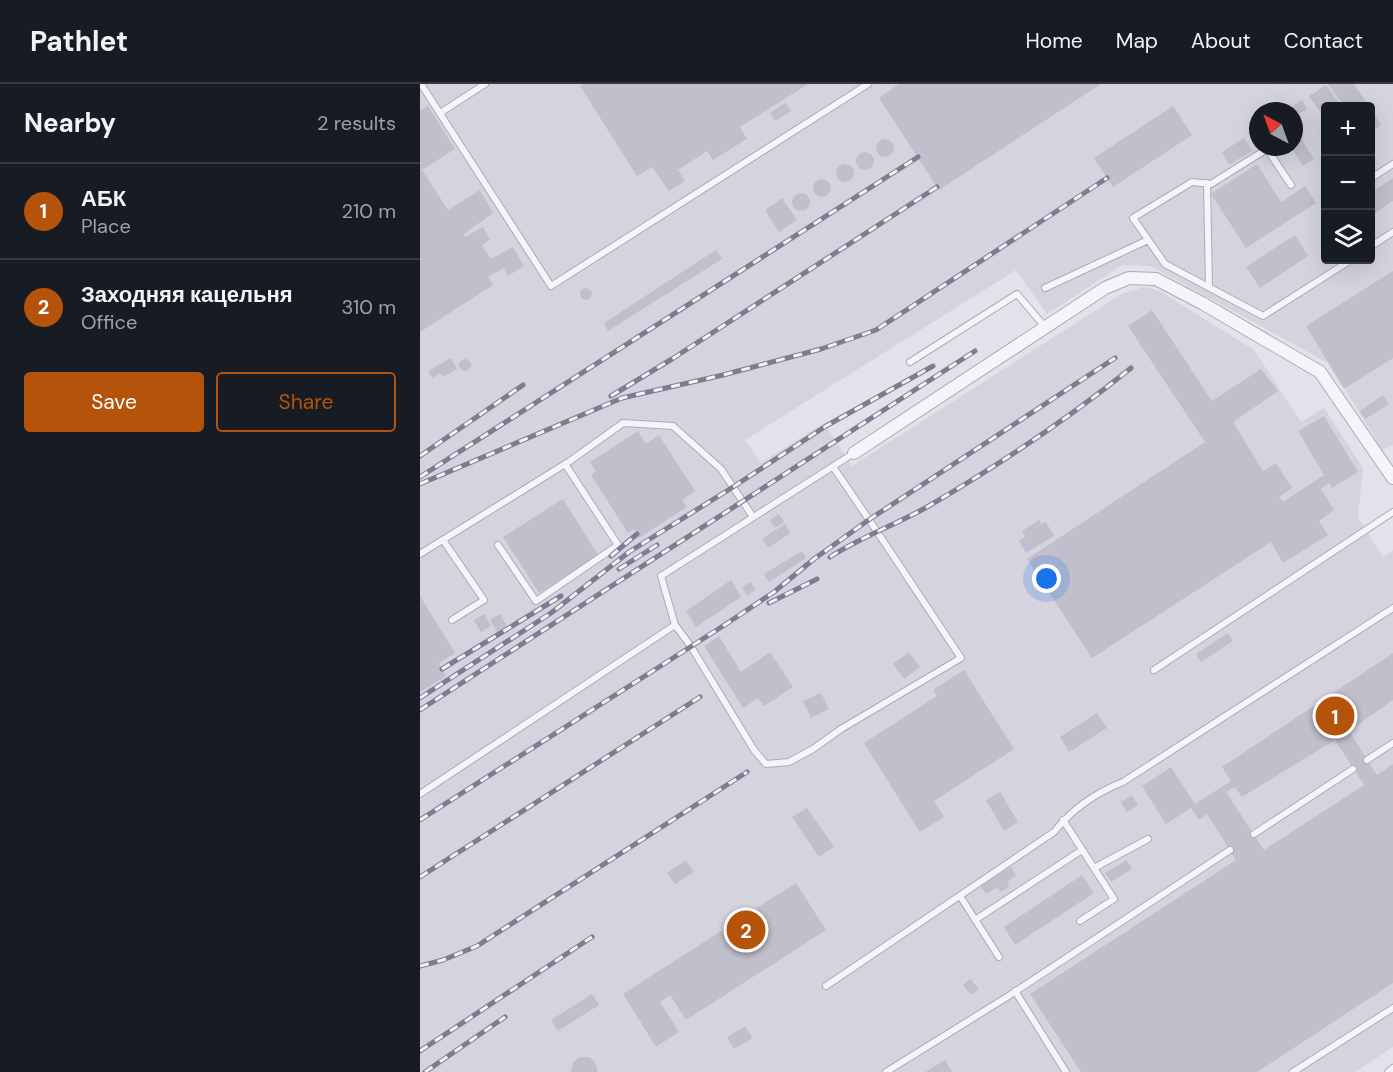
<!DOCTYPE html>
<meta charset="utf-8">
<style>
body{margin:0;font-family:"DM Sans",sans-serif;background:#20242c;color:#f1f3f6}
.controls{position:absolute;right:18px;top:18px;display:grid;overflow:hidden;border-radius:6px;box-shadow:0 6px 24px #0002}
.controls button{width:54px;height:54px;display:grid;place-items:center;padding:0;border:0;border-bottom:2px solid #363941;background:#171b24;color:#f1f3f6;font:30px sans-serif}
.compass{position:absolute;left:829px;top:18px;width:54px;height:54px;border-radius:50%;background:#171b24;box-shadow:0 6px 24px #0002;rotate:319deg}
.you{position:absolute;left:627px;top:495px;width:21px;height:21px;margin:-15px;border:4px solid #fff;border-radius:50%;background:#1a73e8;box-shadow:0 0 0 9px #1a73e833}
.badge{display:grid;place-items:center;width:39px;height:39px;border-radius:50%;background:#b45309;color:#fff;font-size:20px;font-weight:700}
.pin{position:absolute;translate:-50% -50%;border:3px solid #fff;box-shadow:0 2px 6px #0006}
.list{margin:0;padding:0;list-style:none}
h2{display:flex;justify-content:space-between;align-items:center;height:78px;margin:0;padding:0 24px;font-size:26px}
h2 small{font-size:20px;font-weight:400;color:#9ea1a6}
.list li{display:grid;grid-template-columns:39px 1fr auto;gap:18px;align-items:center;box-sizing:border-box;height:96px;padding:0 24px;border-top:2px solid #363941}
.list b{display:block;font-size:22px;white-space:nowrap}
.list p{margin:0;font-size:20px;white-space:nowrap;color:#9ea1a6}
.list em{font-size:20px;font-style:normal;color:#9ea1a6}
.actions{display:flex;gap:12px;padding:18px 24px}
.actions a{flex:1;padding:14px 0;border:2px solid #b45309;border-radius:6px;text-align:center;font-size:21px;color:#b45309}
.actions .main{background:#b45309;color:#fff}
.icon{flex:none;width:33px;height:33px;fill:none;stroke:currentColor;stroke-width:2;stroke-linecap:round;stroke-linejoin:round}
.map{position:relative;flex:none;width:973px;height:988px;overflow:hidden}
header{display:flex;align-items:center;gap:36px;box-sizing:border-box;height:84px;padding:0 30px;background:#171b24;border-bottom:2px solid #363941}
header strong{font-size:28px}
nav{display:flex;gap:33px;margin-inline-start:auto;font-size:21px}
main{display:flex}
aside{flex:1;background:#171b24}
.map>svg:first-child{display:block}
.built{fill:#d5d3de;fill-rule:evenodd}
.building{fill:#c1bfcc;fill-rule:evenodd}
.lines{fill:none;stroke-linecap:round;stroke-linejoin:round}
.service-casing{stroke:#adaab7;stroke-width:8}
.minor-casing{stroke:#adaab7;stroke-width:14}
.service{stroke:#f5f4f8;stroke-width:6}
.minor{stroke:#f5f4f8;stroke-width:12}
.rail-casing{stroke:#807b93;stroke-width:5}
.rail{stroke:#f2f1f7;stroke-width:3;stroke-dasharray:9;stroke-linecap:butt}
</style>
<header>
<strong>Pathlet</strong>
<nav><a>Home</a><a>Map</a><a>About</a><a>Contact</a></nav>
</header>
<main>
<aside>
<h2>Nearby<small>2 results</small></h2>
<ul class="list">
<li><span class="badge">1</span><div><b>АБК</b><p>Place</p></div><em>210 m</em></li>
<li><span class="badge">2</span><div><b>Заходняя кацельня</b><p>Office</p></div><em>310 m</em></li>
</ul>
<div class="actions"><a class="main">Save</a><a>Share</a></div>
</aside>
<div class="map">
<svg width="973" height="988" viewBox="0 0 973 988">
<rect width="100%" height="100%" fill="#e3e1e9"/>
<!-- built -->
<path class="built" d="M0,0H973V361L962,366L910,280L731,182L702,181L627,230L596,186L325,356L341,379L404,339L432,382L703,209L725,203L741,208L834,266L881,338L904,324L943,384L938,433L963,473L973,466V963L935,988H0ZM906,22H950V176H906ZM838,27H874V63H838Z"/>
<!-- building -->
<path class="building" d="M163,0H388L320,43L327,55L293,76L287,67L258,86L265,97L249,107L232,83L217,92L160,2Z
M479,0H681L519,106L459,14Z
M908,0H934L949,22H924Z
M906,1L921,22H906V36L889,12Z
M882,16L887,25L874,33V27H866Z
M365,19L371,27L355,37L350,29Z
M8,22L35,65L2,86L28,126L60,106L73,129L44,150L45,153L63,143L70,156L62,161L71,175L93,163L104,182L88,192L84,184L68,193L73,201L0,248V27Z
M753,22L772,51L693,103L674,74Z
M951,24L961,41L951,48Z
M879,51L894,75L883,82L871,63H874V54Z
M824,54L832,67L809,81L802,68Z
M456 64a9 9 0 1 1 18 0a9 9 0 1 1-18 0Z
M436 77a9 9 0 1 1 18 0a9 9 0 1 1-18 0Z
M416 89a9 9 0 1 1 18 0a9 9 0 1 1-18 0Z
M837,80L861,118L885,102L896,119L826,164L791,110Z
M973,94V117L951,132V109Z
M393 104a9 9 0 1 1 18 0a9 9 0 1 1-18 0Z
M372 118a9 9 0 1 1 18 0a9 9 0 1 1-18 0Z
M362,114L377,136L359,148L345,126Z
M875,151L888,172L840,204L826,183Z
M296,166L302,175L188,247L184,239Z
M973,187V274L924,305L886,242Z
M160 210a6 6 0 1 1 12 0a6 6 0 1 1-12 0Z
M732,226L792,317L841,285L858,307L813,338L843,387L856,379L872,404L859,413L863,418L904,391L878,347L904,332L938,388L912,404L909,399L901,405L914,426L899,437L908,451L863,479L851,458L672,574L607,475L785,358L708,242Z
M31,274L37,285L23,293L21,289L12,294L8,287Z
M39 281a6 6 0 1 1 12 0a6 6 0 1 1-12 0Z
M963,311L969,320L945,335L940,327Z
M218,347L226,360L239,351L275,407L262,416L267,423L219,454L214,445L208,449L171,391L176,387L170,378Z
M143,415L178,471L119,509L83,453Z
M359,430L364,438L355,444L350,436Z
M619,436L621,440L626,438L634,452L606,469L599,457L605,453L602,447Z
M365,440L370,449L348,464L342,455Z
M382,467L386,474L349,498L344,490Z
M311,496L321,513L276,543L266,527Z
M330,498L336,506L327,512L322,503Z
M0,512L35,569L19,579L26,592L0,608Z
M64,530L71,542L61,548L54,536Z
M80,530L87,542L77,548L70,536Z
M808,549L813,557L781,578L776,570Z
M299,552L321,588L350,568L373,603L344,622L338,614L323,624L284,562Z
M489,568L500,583L484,595L473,580Z
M973,569V616L929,647L957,691L973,680V899L837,988H661L610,910L816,776L787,730L779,736L771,724L746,740L722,702L751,683L775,720L811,697L802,683ZM915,656L944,701L844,766L806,708L815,703L822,713Z
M544,586L594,665L514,717L524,733L500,748L444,659L517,612L513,606Z
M401,609L409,625L391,634L383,617Z
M677,629L687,644L649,668L640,653Z
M580,708L598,738L584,747L566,716Z
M712,711L718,721L707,728L701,718Z
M387,724L414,763L399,773L372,733Z
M266,776L274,788L255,800L247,789Z
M707,776L712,785L691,798L685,789Z
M591,783L596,792L587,798L589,803L580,808L578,803L566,810L560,801Z
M662,791L674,809L595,861L584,843Z
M376,799L406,846L266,936L250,911L240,918L259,948L236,963L203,910Z
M550,895L559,905L551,911L543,901Z
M172,910L179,921L138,947L131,936Z
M325,942L333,954L314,965L307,953Z
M160,973H169L173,976L177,983V988H151L153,978Z
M525,976L532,988H505Z"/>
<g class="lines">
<!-- service casing -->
<g class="service-casing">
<path id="service" d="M1,0L131,202L448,0
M20,29L65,0
M950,95L973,80
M787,99L789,203
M871,101L847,65L791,100L772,98L713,134L745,180L843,232L931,176
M950,163L973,148
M625,204L728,156
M490,278L597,210L625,243
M413,383C457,446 498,510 541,574L421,645L393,665L369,678L346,680L334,666L270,561L255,541L241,492L434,369
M23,456L64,516L32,536
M78,461L116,517L198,461L145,380
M0,470L150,377L203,339L253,342L301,385L333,433
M734,586L973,428
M947,676L973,659
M0,710L255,541
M643,736L694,815L660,837
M834,750L933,685
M674,784L728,755
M540,812L579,873
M555,836L662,766
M406,902L634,748C653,724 675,709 703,698L973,524
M595,907L646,988
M466,988L587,913L810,766
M873,988L973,924
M968,988L973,984"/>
</g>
<!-- minor casing -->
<g class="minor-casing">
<path id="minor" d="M434,369L685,204L709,194L736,195L782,219L900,288L973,394"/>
</g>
<!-- service -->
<use href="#service" class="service"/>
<!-- minor -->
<use href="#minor" class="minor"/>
<!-- rail casing -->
<g class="rail-casing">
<path id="rail" d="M191,312L252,275L517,103
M0,372L103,301
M0,393L498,73
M0,400L202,314L303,291L401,265L456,246L687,94
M191,472L217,450
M410,473C441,453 475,441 507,423C577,382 648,335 711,284
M199,485L237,461
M349,519L397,495
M22,585L141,512
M0,614L131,529L209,468L313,403L406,342L513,282
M0,626L555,267
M0,736L303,542L354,508L394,475L450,435L695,274
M0,793L280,613
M0,882L23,876L57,862L327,688
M0,967L172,853
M5,988L85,933"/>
</g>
<!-- rail -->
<use href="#rail" class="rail"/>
</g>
</svg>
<div class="controls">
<button>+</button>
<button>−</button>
<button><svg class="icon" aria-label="layers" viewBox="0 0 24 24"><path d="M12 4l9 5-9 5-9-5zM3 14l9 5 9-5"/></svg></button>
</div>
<svg class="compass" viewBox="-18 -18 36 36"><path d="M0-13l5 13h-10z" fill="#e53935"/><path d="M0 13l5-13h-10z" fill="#9ea1a6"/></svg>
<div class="you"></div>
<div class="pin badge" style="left:915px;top:632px">1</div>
<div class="pin badge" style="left:326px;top:846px">2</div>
</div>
</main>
